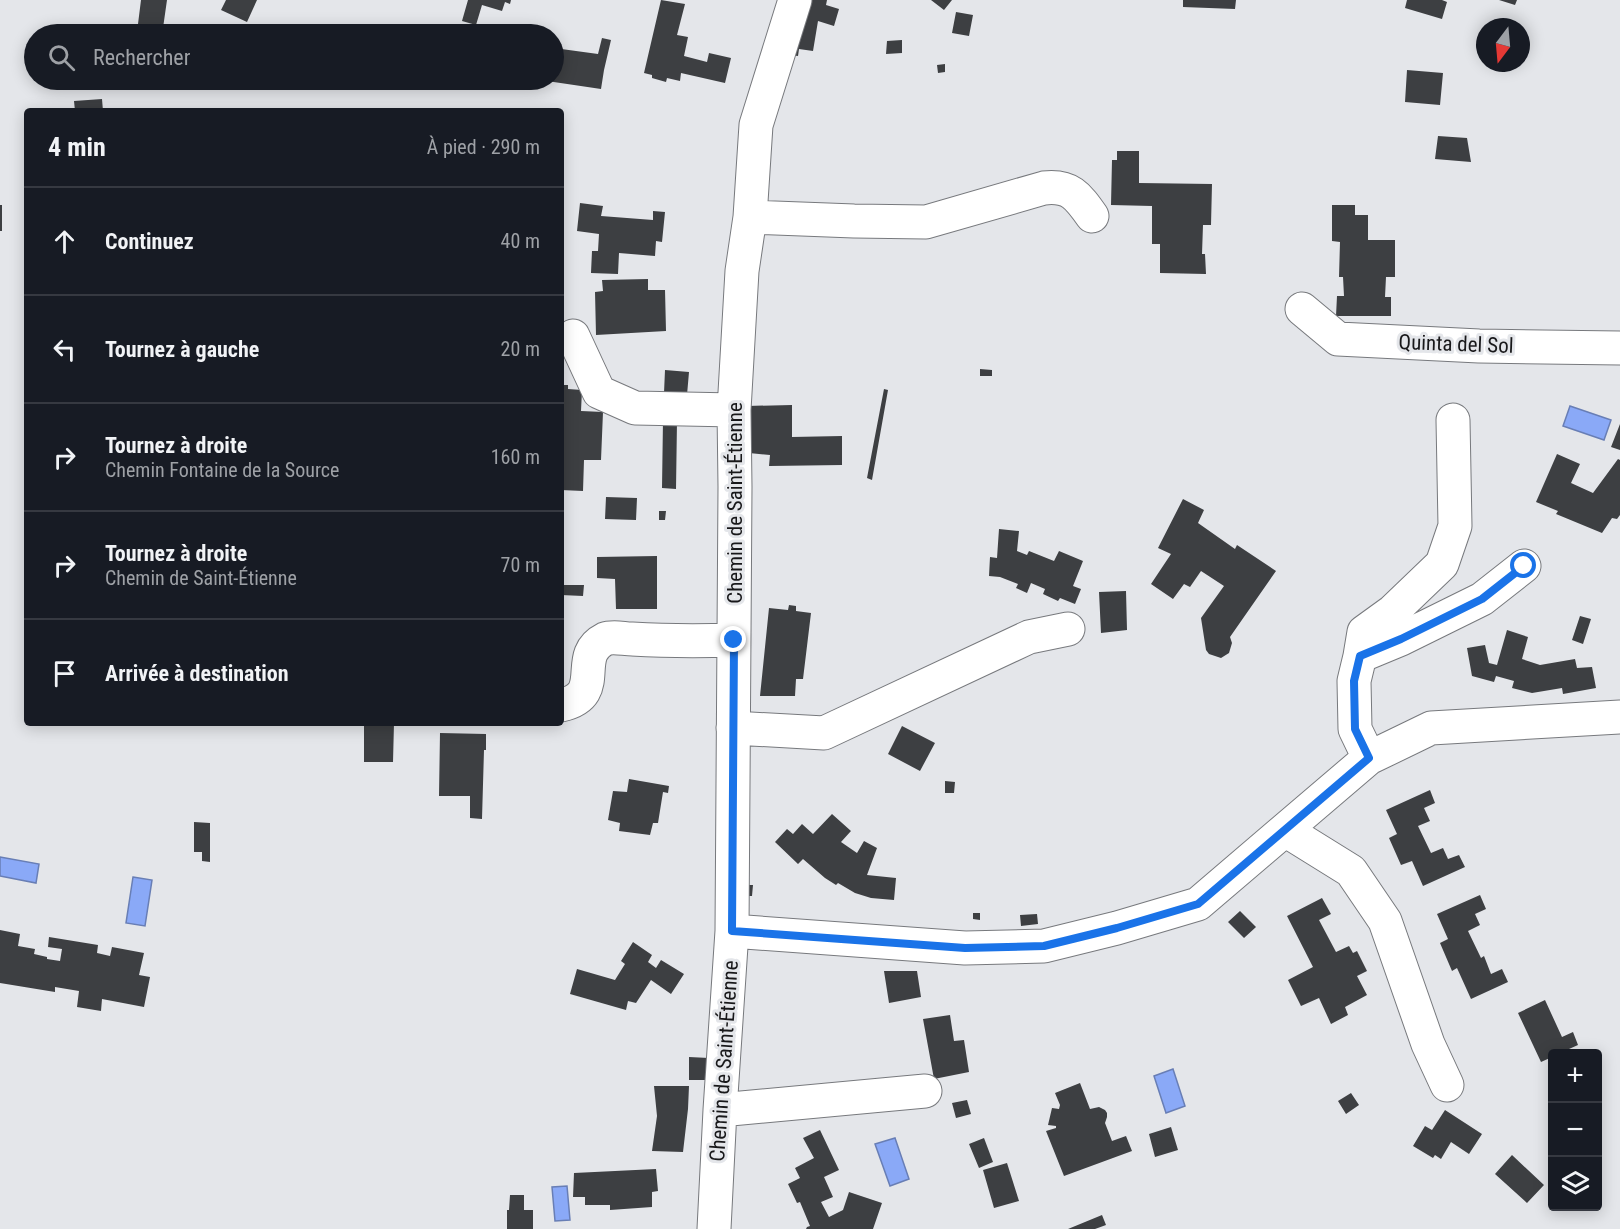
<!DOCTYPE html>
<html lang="fr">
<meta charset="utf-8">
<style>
body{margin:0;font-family:"Roboto Condensed",sans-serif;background:#20242c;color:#f1f3f6}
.controls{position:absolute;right:18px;bottom:18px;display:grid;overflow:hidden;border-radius:6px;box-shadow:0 3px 15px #0003}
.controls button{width:54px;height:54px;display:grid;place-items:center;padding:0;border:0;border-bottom:2px solid #363941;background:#171b24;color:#f1f3f6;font:30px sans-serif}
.compass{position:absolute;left:1476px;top:18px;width:54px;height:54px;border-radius:50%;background:#171b24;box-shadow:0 3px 15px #0003;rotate:196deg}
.stop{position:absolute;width:18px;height:18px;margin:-14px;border:4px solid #1a73e8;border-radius:50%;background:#fff}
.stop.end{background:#1a73e8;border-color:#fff;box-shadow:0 2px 6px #0008}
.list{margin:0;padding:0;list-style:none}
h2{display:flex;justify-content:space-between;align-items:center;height:78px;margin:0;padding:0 24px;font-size:26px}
h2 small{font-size:20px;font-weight:400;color:#9ea1a6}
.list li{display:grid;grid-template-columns:39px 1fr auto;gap:18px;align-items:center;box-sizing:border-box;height:108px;padding:0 24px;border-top:2px solid #363941}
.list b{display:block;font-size:22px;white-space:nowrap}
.list p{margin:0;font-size:20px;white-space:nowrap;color:#9ea1a6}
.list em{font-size:20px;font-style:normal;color:#9ea1a6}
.icon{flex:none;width:33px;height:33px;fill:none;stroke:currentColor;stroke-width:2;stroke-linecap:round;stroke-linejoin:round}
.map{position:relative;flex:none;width:1620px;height:1229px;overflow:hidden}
.search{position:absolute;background:#171b24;box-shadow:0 3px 15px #0003;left:24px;top:24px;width:540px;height:66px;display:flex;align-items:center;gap:15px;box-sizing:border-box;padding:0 21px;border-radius:33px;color:#9ea1a6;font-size:22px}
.panel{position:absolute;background:#171b24;box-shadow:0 3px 15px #0003;left:24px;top:108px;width:540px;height:618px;border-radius:6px}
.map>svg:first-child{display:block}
.water{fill:#8aa9f7;stroke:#687eb5;stroke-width:1.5}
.building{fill:#3d3f42}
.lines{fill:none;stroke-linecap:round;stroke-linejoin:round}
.minor-casing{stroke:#77797d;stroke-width:35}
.minor{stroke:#fff;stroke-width:33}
.route{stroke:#1a73e8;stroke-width:8}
.labels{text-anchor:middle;stroke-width:6;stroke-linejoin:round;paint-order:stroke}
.street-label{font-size:21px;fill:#18181a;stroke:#e4e6ea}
</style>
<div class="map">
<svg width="1620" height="1229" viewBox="0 0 1620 1229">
<rect width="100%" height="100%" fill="#e4e6ea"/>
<!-- water -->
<path class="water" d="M1570,406L1611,420L1604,440L1563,426Z
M0,857L39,864L36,883L0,876Z
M133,877L152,880L145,926L126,923Z
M1173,1069L1185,1106L1166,1113L1154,1076Z
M895,1138L909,1179L890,1186L875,1144Z
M567,1186L570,1220L555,1221L552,1187Z"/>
<!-- building -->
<path class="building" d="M141,0H167L163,28L138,24Z
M226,0H257L247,22L221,10Z
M468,0H511L510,4L505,2L502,11L482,5L476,25L462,21Z
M661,0L685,4L677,35L688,37L684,56L707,62L709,53L731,58L725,83L681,73L680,81L667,78L666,82L652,78V75L644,73Z
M806,0H827L826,5L839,9L834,26L818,21L813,51L799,49L798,56L791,55Z
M931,0H952L944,10Z
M1183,0H1236L1235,9L1183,7Z
M1407,0H1442L1447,2L1442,19L1405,8Z
M1499,0H1517L1515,5Z
M956,12L973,15L969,36L952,33Z
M602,38L611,40L604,70L601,89L547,81V80H554V48L598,54Z
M902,40V53L886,54L887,41Z
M945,64V72L938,73L937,65Z
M1407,70L1443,73L1440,105L1405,102Z
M102,99L103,111H75L74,101Z
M1438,136L1467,138L1471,162L1435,159Z
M1117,151H1139V183L1212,184L1211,225H1203L1202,254H1205L1206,274L1160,273V244H1152V206L1111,205L1112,160H1117Z
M580,203L603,206L601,216L653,220V211L665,212L662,242L656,241L655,256L619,253L618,274L591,273L592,251H598L599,234L577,231Z
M0,205H2V231H0Z
M1332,205H1355V215H1368V240H1395V277H1386L1385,297H1391V316H1336L1337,296H1344L1343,277H1339L1340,242L1332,241Z
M648,279V290H665L666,331L596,335L595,292L603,291L602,280Z
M980,369L992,370V376H980Z
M665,370L689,372L687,395L664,393Z
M561,385H568V389L582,390L581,411L603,412L601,460H584L583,491L561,490Z
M884,389L888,390L872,480L867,478Z
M792,405V437L842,436V465L769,466L770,455L749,453L747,406Z
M663,420L677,421L676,489L662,488Z
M1620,424V450L1611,447Z
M1557,454L1580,464L1571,483L1593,493L1618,459L1620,460V515L1617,519L1612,518L1602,533L1556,514L1558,511L1536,502Z
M606,497L637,498L636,520L605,519Z
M1183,499L1204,510L1198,523L1235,549L1237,545L1276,571L1230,637L1232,643L1229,653L1221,658L1209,654L1206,650L1201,618L1224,586L1201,571L1190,587L1184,584L1173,599L1151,584L1171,554L1158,548Z
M659,511H666L665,520H659Z
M999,529L1019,531L1017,551L1027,555L1029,551L1054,561L1059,551L1083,561L1073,586L1081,589L1075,604L1060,598L1058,601L1043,594L1045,589L1031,583L1027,593L1016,588L1018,584L1000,577L989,576L990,557L997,558Z
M657,556V609H616L615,579L597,578V557Z
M561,585H584L583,596L561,595Z
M1126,591L1127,630L1101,633L1099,592Z
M789,605L796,606V611L811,613L803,679H796L795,696H760L769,608L788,610Z
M1580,616L1591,619L1583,644L1572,640Z
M1507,630L1528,637L1522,659L1540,665L1575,659L1577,668L1592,667L1596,688L1563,694L1562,688L1532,693L1512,688L1514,681L1496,676L1494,682L1472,676L1467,648L1485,645L1489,663L1497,665Z
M364,723H394L393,762H364Z
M902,726L935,743L920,771L888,754Z
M440,733L486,734V750H484L482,819L470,818V796H439Z
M629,779L669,786L668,793L663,792L658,823H653L650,835L619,831L620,823L608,820L613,791L627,792Z
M945,781L955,782L954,793H945Z
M1430,790L1435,803L1424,808L1430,821L1418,826L1431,853L1443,848L1448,859L1459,855L1465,867L1423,886L1412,861L1401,865L1389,838L1397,834L1386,810Z
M832,814L851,831L841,842L857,853L864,841L877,848L867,875L896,878L894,900L871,898L855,893L838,883L836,885L825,878L803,859L798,864L775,842L787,829L793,834L802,824L813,834Z
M194,822L210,823V862L202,861V852H194Z
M745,885H753L752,896H745Z
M1480,895L1486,909L1475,914L1480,925L1468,931L1481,958L1484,956L1491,974L1502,969L1508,982L1471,999L1457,968L1452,971L1440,943L1448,939L1437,914Z
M1322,898L1331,914L1319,920L1336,952L1349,946L1353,953L1357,951L1367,971L1357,976L1367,995L1345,1007L1348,1015L1331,1024L1319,998L1301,1006L1288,980L1313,967L1287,916Z
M1240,911L1256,927L1244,938L1228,922Z
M973,913H980V920L973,919Z
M1037,914L1038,924L1021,926L1020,915Z
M0,930L20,934L18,946L35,949L34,954L47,957V959L60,961L62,949L48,947L49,937L98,945L97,953L110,956L112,947L144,953L139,975L150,977L144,1007L102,999L101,1011L77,1007L79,991L55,987V992L0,983Z
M633,942L652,955L648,962L656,968L661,960L684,974L671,994L651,980L636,1003L628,1001L626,1010L570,994L577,969L615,980L625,964L621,961Z
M884,971H917L921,997L889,1003Z
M1545,1000L1562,1037L1573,1032L1578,1045L1560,1053H1552V1057L1541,1062L1518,1013Z
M950,1015L954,1041L964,1040L969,1072L934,1079L923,1019Z
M689,1057L709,1058L708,1080H689Z
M1080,1083L1090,1109L1099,1107L1105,1110L1107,1113V1117L1105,1123L1112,1141L1126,1136L1132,1151L1064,1176L1046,1131L1056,1128V1126L1048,1125L1052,1108L1059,1109L1060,1105L1055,1093Z
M654,1086H689L688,1109L683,1152L652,1151L657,1116Z
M1351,1093L1359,1105L1346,1114L1338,1101Z
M967,1100L971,1114L956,1118L952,1103Z
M1445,1110L1482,1134L1469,1154L1451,1142L1441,1159L1435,1155L1433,1158L1413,1146L1425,1126L1432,1130Z
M1171,1127L1178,1150L1155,1157L1149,1134Z
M820,1130L839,1170L824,1177L833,1197L821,1202L829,1217L843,1210L849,1192L882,1203L873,1229H806L807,1227L810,1226L800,1202L797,1203L788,1184L800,1178L795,1168L814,1158L803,1138Z
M984,1138L993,1162L979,1168L969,1144Z
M1512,1155L1544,1185L1527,1203L1495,1174Z
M1007,1163L1019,1201L994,1208L983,1170Z
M656,1169L658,1191L652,1192V1207L610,1210V1205H585V1197H573L574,1173Z
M510,1195H524V1210H533V1229H507V1210H509Z
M1102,1215L1106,1225L1095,1229H1068Z"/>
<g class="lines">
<!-- minor casing -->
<g class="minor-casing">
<path id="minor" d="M750,217L854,221L926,222L1044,188C1070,185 1078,196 1092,216
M1302,309L1338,339L1479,346L1620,348
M573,336L599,392L635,408L734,410
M1360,656L1364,632L1393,611L1442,564L1455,526L1453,420
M561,705C608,695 571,656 605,639C613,636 624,639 632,639C667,641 700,641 734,640
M733,728L824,733L1029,637L1068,629
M1369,758L1355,729L1354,681L1360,656L1401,639L1482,599L1524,566
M1285,830L1351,871L1385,921L1428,1044L1447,1085
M732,931L965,948L1044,946L1117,928L1198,904L1369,758L1431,728L1620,717
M720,1110L925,1091
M714,1229L720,1110L732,931L735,487L734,410L742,271L750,217L756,125L795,0"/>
</g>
<!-- minor -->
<use href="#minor" class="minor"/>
</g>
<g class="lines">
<!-- route -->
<path class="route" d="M734,640L732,931L965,948L1044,946L1117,928L1198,904L1369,758L1355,729L1354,681L1360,656L1401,639L1482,599L1524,566"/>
</g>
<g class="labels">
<!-- street labels -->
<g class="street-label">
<text transform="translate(1456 344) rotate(2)" y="7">Quinta del Sol</text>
<text transform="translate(735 503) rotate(-90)" y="7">Chemin de Saint-Étienne</text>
<text transform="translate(724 1061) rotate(-86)" y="7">Chemin de Saint-Étienne</text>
</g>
</g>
</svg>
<div class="controls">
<button>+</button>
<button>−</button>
<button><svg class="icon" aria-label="layers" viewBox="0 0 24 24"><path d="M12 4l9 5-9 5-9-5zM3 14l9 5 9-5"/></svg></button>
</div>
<svg class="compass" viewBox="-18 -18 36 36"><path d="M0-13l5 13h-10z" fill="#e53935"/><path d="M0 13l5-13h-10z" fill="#9ea1a6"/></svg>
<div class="stop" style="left:1524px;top:566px"></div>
<div class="stop end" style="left:734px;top:640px"></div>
<div class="search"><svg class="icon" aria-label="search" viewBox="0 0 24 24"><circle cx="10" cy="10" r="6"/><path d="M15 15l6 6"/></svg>Rechercher</div>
<section class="panel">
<h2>4 min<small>À pied · 290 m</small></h2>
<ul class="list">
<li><svg class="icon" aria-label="ahead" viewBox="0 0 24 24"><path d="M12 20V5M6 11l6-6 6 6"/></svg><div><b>Continuez</b></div><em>40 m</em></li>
<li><svg class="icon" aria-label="left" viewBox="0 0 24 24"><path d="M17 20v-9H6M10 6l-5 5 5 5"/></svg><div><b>Tournez à gauche</b></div><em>20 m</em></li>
<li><svg class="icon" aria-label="right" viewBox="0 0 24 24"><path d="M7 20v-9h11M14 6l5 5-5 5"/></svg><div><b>Tournez à droite</b><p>Chemin Fontaine de la Source</p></div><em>160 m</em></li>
<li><svg class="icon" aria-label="right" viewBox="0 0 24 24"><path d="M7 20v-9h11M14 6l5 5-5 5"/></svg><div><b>Tournez à droite</b><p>Chemin de Saint-Étienne</p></div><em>70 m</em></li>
<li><svg class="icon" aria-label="arrive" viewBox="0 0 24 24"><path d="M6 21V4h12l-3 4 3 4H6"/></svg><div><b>Arrivée à destination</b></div></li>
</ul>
</section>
</div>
